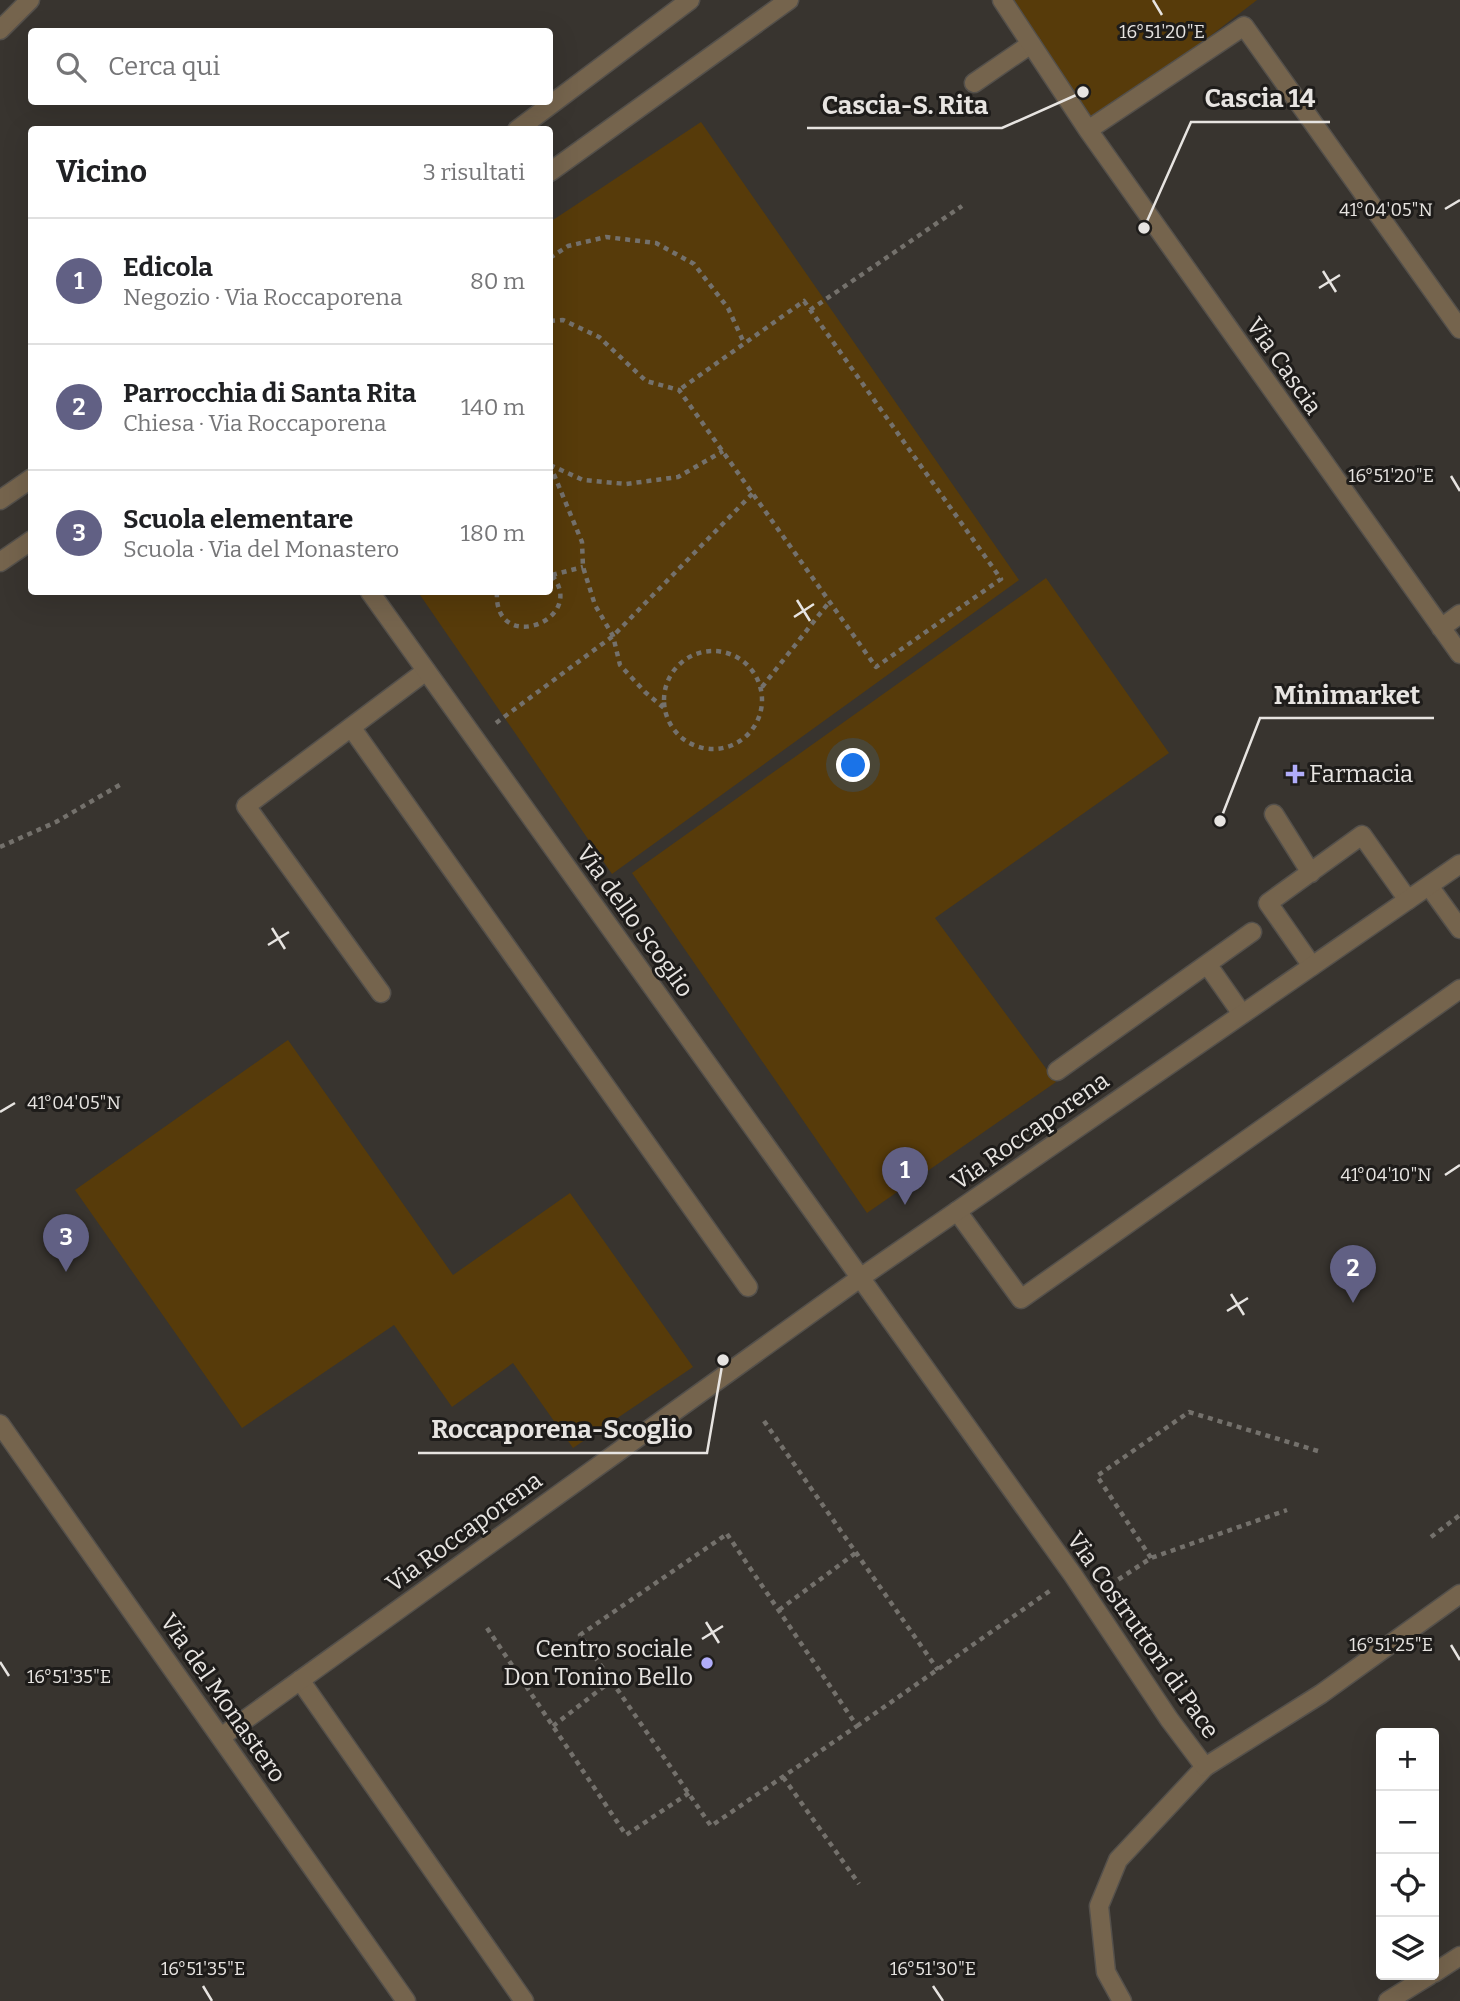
<!DOCTYPE html>
<html lang="it">
<meta charset="utf-8">
<style>
body{margin:0;font-family:Bitter,serif;background:#f6f6f6;color:#202124}
.controls{position:absolute;right:21px;bottom:21px;display:grid;overflow:hidden;border-radius:7px;box-shadow:0 7px 28px #0002}
.controls button{width:63px;height:63px;display:grid;place-items:center;padding:0;border:0;border-bottom:2px solid #e0e0e0;background:#fff;color:#202124;font:35px sans-serif}
.you{position:absolute;left:854px;top:766px;width:24px;height:24px;margin:-18px;border:5px solid #fff;border-radius:50%;background:#1a73e8;box-shadow:0 0 0 10px #1a73e833}
.badge{display:grid;place-items:center;width:46px;height:46px;border-radius:50%;background:#616084;color:#fff;font-size:23px;font-weight:700}
.pin{position:absolute;translate:-50% -58px;filter:drop-shadow(0 2px 4px #0008)}
.pin::after{content:'';position:absolute;top:37px;width:24px;height:21px;background:inherit;clip-path:polygon(0 0,100% 0,50% 100%)}
.list{margin:0;padding:0;list-style:none}
h2{display:flex;justify-content:space-between;align-items:center;height:91px;margin:0;padding:0 28px;font-size:30px}
h2 small{font-size:23px;font-weight:400;color:#757577}
.list li{display:grid;grid-template-columns:46px 1fr auto;gap:21px;align-items:center;box-sizing:border-box;height:126px;padding:0 28px;border-top:2px solid #e0e0e0}
.list b{display:block;font-size:26px;white-space:nowrap}
.list p{margin:0;font-size:23px;white-space:nowrap;color:#757577}
.list em{font-size:23px;font-style:normal;color:#757577}
.icon{flex:none;width:38px;height:38px;fill:none;stroke:currentColor;stroke-width:2;stroke-linecap:round;stroke-linejoin:round}
.map{position:relative;flex:none;width:1460px;height:2001px;overflow:hidden}
.search{position:absolute;background:#fff;box-shadow:0 7px 28px #0002;left:28px;top:28px;width:525px;height:77px;display:flex;align-items:center;gap:18px;box-sizing:border-box;padding:0 24px;border-radius:7px;color:#757577;font-size:26px}
.panel{position:absolute;background:#fff;box-shadow:0 7px 28px #0002;left:28px;top:126px;width:525px;height:469px;border-radius:7px}
.map>svg:first-child{display:block}
.green{fill:#573b0a}
.lines{fill:none;stroke-linecap:round;stroke-linejoin:round}
.lane-casing{stroke:#54504b;stroke-width:21}
.street-casing{stroke:#54504b;stroke-width:21}
.path{stroke:#74716c;stroke-width:4.5;stroke-dasharray:5 5;stroke-linecap:butt}
.lane{stroke:#75644d;stroke-width:18}
.street{stroke:#75644d;stroke-width:18}
.ticks{fill:none;stroke:#e7e4e1;stroke-width:2.5}
.poi-dot{fill:#b1adfa;stroke:#1e1c1a;stroke-width:2.5}
.labels{text-anchor:middle;stroke-width:6;stroke-linejoin:round;paint-order:stroke}
.street-label{font-size:24px;fill:#e7e4e1;stroke:#1e1c1a}
.poi-label{font-size:24px;fill:#e7e4e1;stroke:#1e1c1a;text-anchor:start}
.ticks-label{font-size:18px;text-anchor:middle;fill:#e7e4e1;stroke:#1e1c1a;stroke-width:6;stroke-linejoin:round;paint-order:stroke}
.leader{fill:none;stroke:#e7e4e1;stroke-width:2.5}
.callout-dot{fill:#e7e4e1;stroke:#1e1c1a;stroke-width:2.5}
.callout-label{font-size:26px;text-anchor:middle;font-weight:bold;fill:#e7e4e1;stroke:#1e1c1a;stroke-width:6;stroke-linejoin:round;paint-order:stroke}
</style>
<div class="map">
<svg width="1460" height="2001" viewBox="0 0 1460 2001">
<rect width="100%" height="100%" fill="#38342f"/>
<!-- green -->
<path class="green" d="M1002,0H1257L1088,130Z
M701,122L1019,580L612,874L418,592H550V222Z
M1046,578L1169,753L935,918L1056,1082L867,1213L632,873Z
M288,1040L453,1275L570,1193L693,1367L573,1448L513,1363L452,1407L394,1325L242,1428L75,1190Z"/>
<g class="lines">
<!-- lane casing -->
<g class="lane-casing">
<path id="lane" d="M974,83L1031,44
M351,727L748,1287
M1274,814L1311,873
M1429,886L1460,929
M1207,964L1242,1014
M1312,966L1268,903L1362,835L1408,900
M381,993L246,806L426,671
M1057,1071L1252,932
M957,1211L1021,1299L1460,989
M300,1680L524,2001
M1434,1973L1460,1956
M1122,2001L1106,1972L1099,1906L1118,1860L1205,1767
M1388,2001L1430,1975"/>
</g>
<!-- street casing -->
<g class="street-casing">
<path id="street" d="M1002,0L1088,130L1460,654
M0,30L30,0
M517,130L690,0
M1088,130L1244,26L1460,329
M550,172L789,0
M0,500L32,478
M0,562L32,540
M370,592L1073,1575L1169,1719L1205,1767L1321,1694L1460,1594
M1441,628L1460,614
M0,1424L406,2001
M221,1737L860,1278L1460,864"/>
</g>
<!-- path -->
<path class="path" d="M550,258L568,246L606,237L656,243L694,264L728,308L744,343
M810,310L962,206
M550,321L563,320L599,337L646,381L679,390L876,667L1001,579L804,301L679,390
M550,465L582,542L583,567L595,605L613,636L620,665L645,692L664,708
M550,465L583,480L626,484L678,477L723,451
M552,575L583,567
M497,592C493,657 592,619 550,573
M664 700a49 49 0 1 1 98 0a49 49 0 1 1-98 0Z
M762,687L830,601
M496,723L613,636L753,493
M0,847L56,822L123,783
M764,1421L938,1670
M727,1534L857,1726L711,1826L580,1635Z
M1431,1537L1460,1515
M1151,1558L1097,1476L1189,1412L1318,1451
M1110,1585L1151,1558L1287,1510
M779,1610L857,1552
M487,1628L626,1835L689,1793
M553,1726L611,1681
M857,1726L1051,1590
M783,1777L859,1884"/>
<!-- lane -->
<use href="#lane" class="lane"/>
<!-- street -->
<use href="#street" class="street"/>
</g>
<!-- ticks -->
<path class="ticks" d="M1153,0L1162,15M1445,209L1460,200M1323,271L1336,292M1319,288L1340,275M1451,476L1460,491M797,600L810,621M794,617L814,604M272,928L285,949M268,945L289,932M0,1112L15,1103M1445,1175L1460,1165M1231,1294L1244,1315M1227,1311L1248,1298M706,1622L719,1643M702,1639L723,1626M1451,1645L1460,1660M0,1662L9,1676M203,1986L212,2001M933,1986L943,2001"/>
<!-- markers -->
<g class="poi-dot">
<path d="M1291.5 763.5h7v7h7v7h-7v7h-7v-7h-7v-7h7z"/>
<circle cx="707" cy="1663" r="7"/>
</g>
<g class="labels">
<!-- street labels -->
<g class="street-label">
<text transform="translate(1284 366) rotate(55)" y="8">Via Cascia</text>
<text transform="translate(635 921) rotate(54)" y="8">Via dello Scoglio</text>
<text transform="translate(1030 1131) rotate(-35)" y="8">Via Roccaporena</text>
<text transform="translate(464 1532) rotate(-36)" y="8">Via Roccaporena</text>
<text transform="translate(1143 1635) rotate(55)" y="8">Via Costruttori di Pace</text>
<text transform="translate(223 1698) rotate(55)" y="8">Via del Monastero</text>
</g>
<!-- poi labels -->
<g class="poi-label">
<text x="1309" y="782">Farmacia</text>
<text x="693" y="1657" text-anchor="end">Centro sociale<tspan x="693" dy="28">Don Tonino Bello</tspan></text>
</g>
</g>
<g class="ticks-label">
<text x="1162" y="38">16°51'20"E</text>
<text x="1386" y="216">41°04'05"N</text>
<text x="1391" y="482">16°51'20"E</text>
<text x="74" y="1109">41°04'05"N</text>
<text x="1386" y="1181">41°04'10"N</text>
<text x="1391" y="1651">16°51'25"E</text>
<text x="69" y="1683">16°51'35"E</text>
<text x="203" y="1975">16°51'35"E</text>
<text x="933" y="1975">16°51'30"E</text>
</g>
<!-- callouts -->
<path class="leader" d="M1144 228L1191 122H1330M1083 92L1002 128H807M1220 821L1260 718H1434M723 1360L707 1453H418"/>
<g class="callout-dot">
<circle cx="1144" cy="228" r="7"/>
<circle cx="1083" cy="92" r="7"/>
<circle cx="1220" cy="821" r="7"/>
<circle cx="723" cy="1360" r="7"/>
</g>
<g class="callout-label">
<text x="1260" y="107">Cascia 14</text>
<text x="905" y="114">Cascia-S. Rita</text>
<text x="1347" y="704">Minimarket</text>
<text x="562" y="1438">Roccaporena-Scoglio</text>
</g>
</svg>
<div class="controls">
<button>+</button>
<button>−</button>
<button><svg class="icon" aria-label="locate" viewBox="0 0 24 24"><circle cx="12" cy="12" r="6"/><path d="M12 2v4M12 18v4M2 12h4M18 12h4"/></svg></button>
<button><svg class="icon" aria-label="layers" viewBox="0 0 24 24"><path d="M12 4l9 5-9 5-9-5zM3 14l9 5 9-5"/></svg></button>
</div>
<div class="you"></div>
<div class="pin badge" style="left:905px;top:1205px">1</div>
<div class="pin badge" style="left:1353px;top:1303px">2</div>
<div class="pin badge" style="left:66px;top:1272px">3</div>
<div class="search"><svg class="icon" aria-label="search" viewBox="0 0 24 24"><circle cx="10" cy="10" r="6"/><path d="M15 15l6 6"/></svg>Cerca qui</div>
<section class="panel">
<h2>Vicino<small>3 risultati</small></h2>
<ul class="list">
<li><span class="badge">1</span><div><b>Edicola</b><p>Negozio · Via Roccaporena</p></div><em>80 m</em></li>
<li><span class="badge">2</span><div><b>Parrocchia di Santa Rita</b><p>Chiesa · Via Roccaporena</p></div><em>140 m</em></li>
<li><span class="badge">3</span><div><b>Scuola elementare</b><p>Scuola · Via del Monastero</p></div><em>180 m</em></li>
</ul>
</section>
</div>
